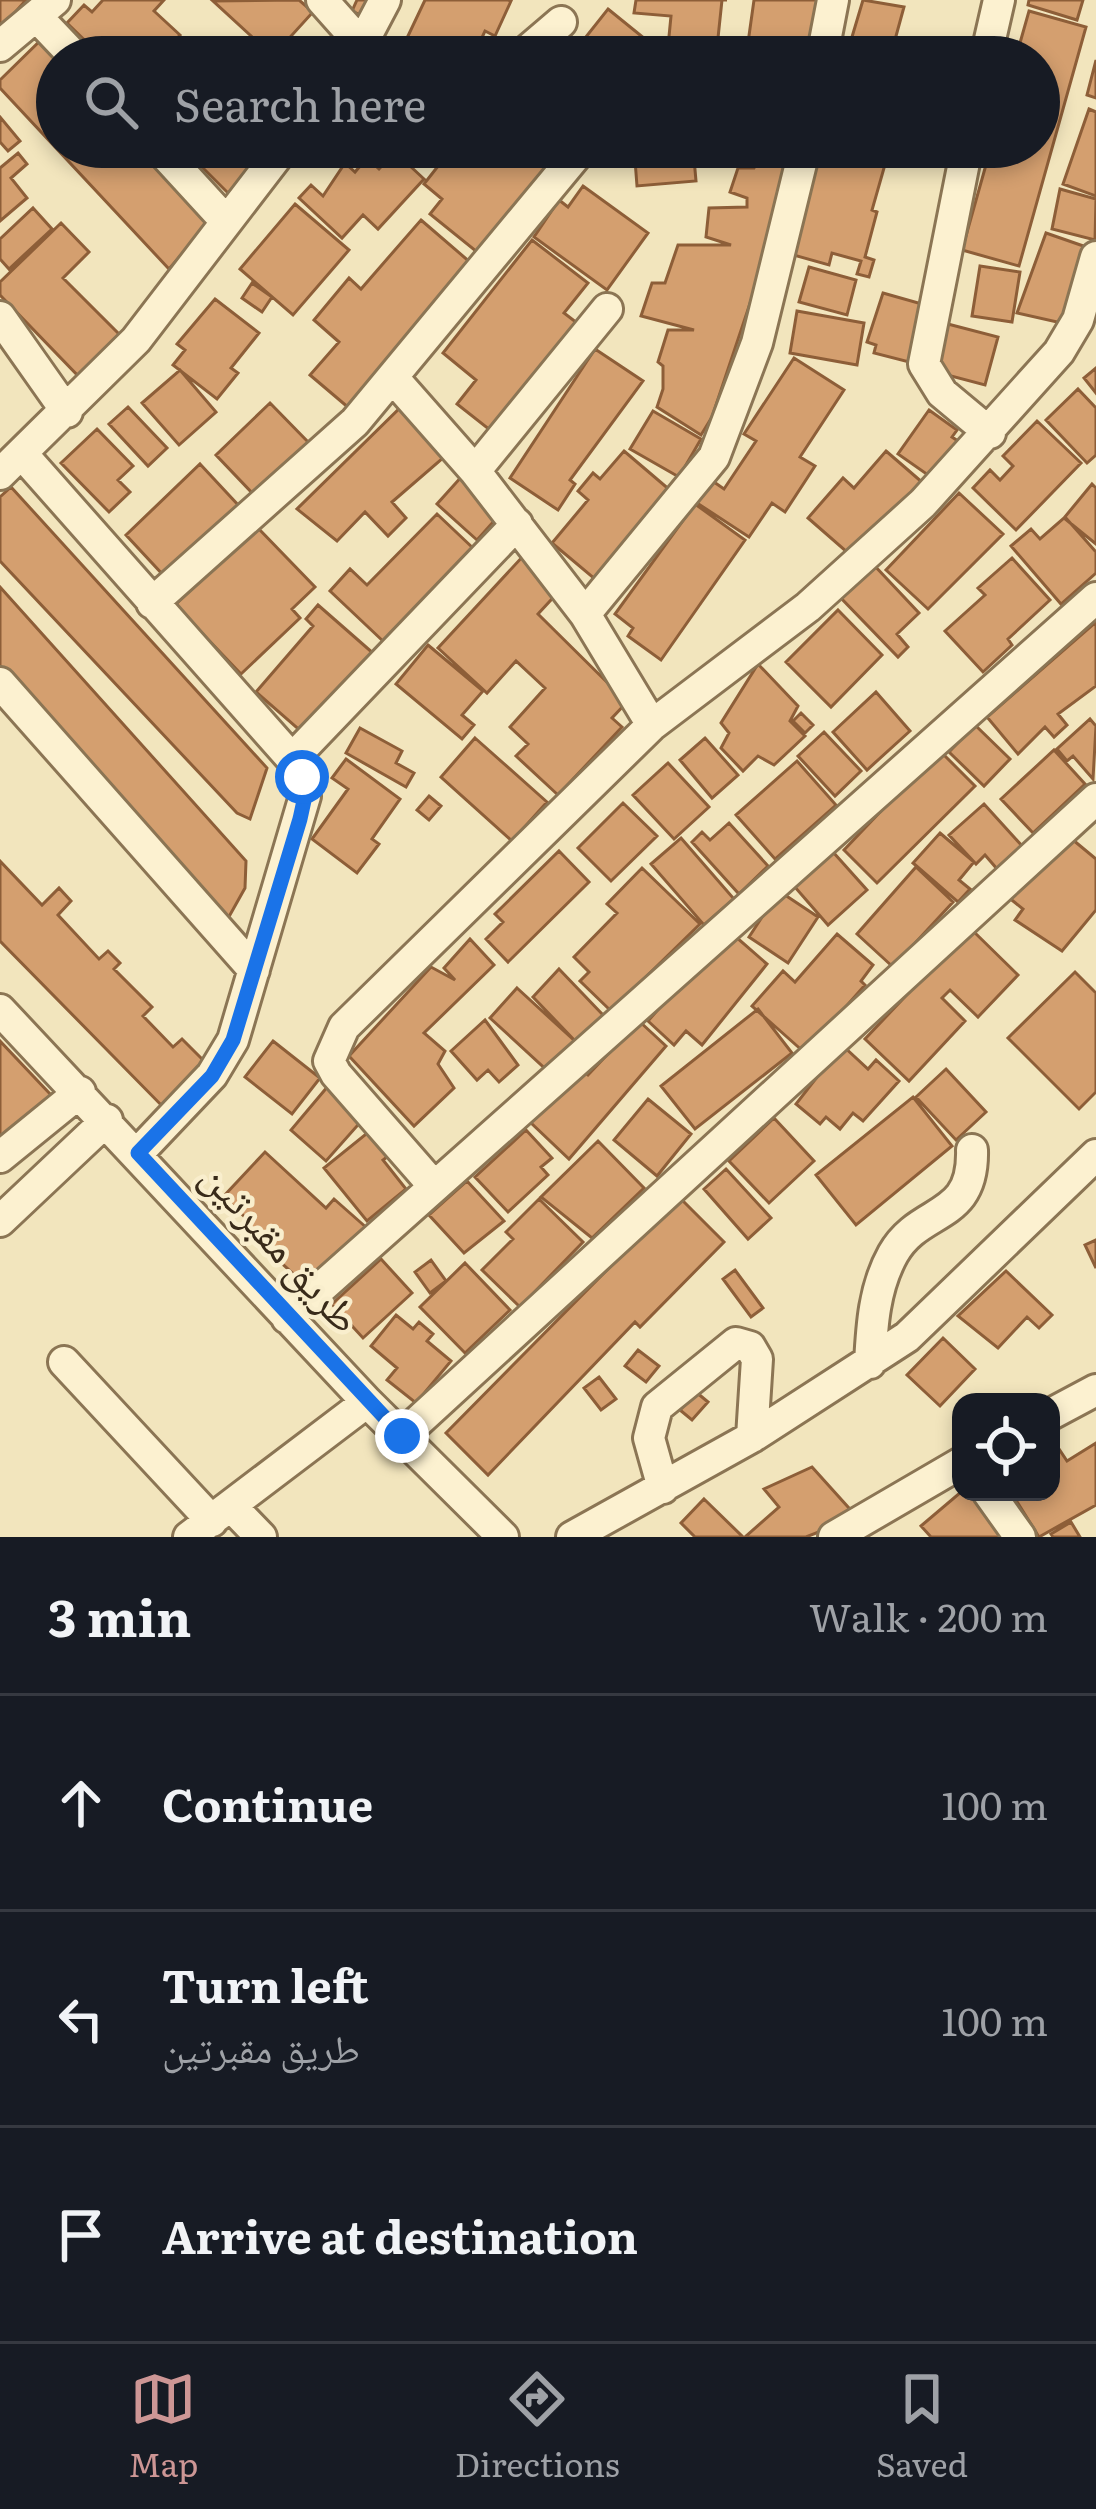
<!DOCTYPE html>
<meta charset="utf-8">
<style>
body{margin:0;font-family:Literata,"Noto Naskh Arabic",serif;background:#20242c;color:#f1f3f6}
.controls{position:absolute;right:36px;bottom:36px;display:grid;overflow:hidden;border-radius:24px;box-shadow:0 6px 18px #0003}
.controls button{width:108px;height:108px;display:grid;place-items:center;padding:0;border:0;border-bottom:3px solid #363941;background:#171b24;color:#f1f3f6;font:60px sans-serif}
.stop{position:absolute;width:36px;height:36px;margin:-27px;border:9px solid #1a73e8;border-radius:50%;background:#fff}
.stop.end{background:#1a73e8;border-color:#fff;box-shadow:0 3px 12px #0008}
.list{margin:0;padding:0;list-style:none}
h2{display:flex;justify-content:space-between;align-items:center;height:156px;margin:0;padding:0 48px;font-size:51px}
h2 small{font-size:39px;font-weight:400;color:#9ea1a6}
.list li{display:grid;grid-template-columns:78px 1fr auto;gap:36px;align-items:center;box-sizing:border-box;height:216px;padding:0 48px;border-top:3px solid #363941}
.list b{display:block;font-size:45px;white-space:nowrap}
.list p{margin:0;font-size:39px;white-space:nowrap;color:#9ea1a6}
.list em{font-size:39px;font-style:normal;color:#9ea1a6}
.icon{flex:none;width:66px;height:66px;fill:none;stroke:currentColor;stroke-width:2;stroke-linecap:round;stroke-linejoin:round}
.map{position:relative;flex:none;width:1096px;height:1537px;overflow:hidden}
.search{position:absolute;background:#171b24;box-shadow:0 6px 18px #0003;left:36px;right:36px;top:36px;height:132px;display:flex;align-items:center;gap:30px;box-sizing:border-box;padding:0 42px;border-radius:66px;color:#9ea1a6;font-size:45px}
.sheet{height:804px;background:#171b24}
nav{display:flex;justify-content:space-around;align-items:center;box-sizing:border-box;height:168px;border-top:3px solid #363941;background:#171b24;font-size:33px;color:#9ea1a6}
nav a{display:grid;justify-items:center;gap:6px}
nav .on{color:#cd9695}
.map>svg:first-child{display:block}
.building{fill:#d49f6f;stroke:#8d5e38;stroke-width:3}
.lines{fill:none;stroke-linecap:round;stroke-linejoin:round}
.minor-casing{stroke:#8b7554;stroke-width:36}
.minor{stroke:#fcf1d0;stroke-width:30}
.route{stroke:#1a73e8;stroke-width:15}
.labels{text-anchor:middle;stroke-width:9;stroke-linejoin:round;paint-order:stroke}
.street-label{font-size:42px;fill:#392b1a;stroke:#f9eecd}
</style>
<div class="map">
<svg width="1096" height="1537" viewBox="0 0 1096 1537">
<rect width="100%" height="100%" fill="#f2e5bd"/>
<!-- building -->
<path class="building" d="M0,0H26L3,26L0,24Z
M103,0H164L154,11L180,35L161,57H102L67,23L84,5L92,12Z
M299,0L313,12L273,56L213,1Z
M357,0H379L369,19L352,11Z
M425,0H508L511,1L495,36L485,31L473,57H398Z
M636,0H727H722L716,57H667L671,16L634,13Z
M754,0H821L813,57H746Z
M863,0L904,7L893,47L916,57H846Z
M1029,0H1083L1077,20L1028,5Z
M608,9L650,43L639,57H570Z
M1029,11L1086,27L1019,266L962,250L991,147H1039V57H1016Z
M45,36L57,57V147H144L213,218L169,269L0,88V80Z
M190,40L206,57H173Z
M1096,60V98L1087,95Z
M1089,109L1096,112V196L1063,184Z
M0,117L20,141L8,151L0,142Z
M182,147H274L228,193Z
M453,147L460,153L465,147H521L546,167L477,252L430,214L442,199L424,184Z
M634,147H693L696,181L637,186Z
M766,147H796V166L712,417L701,435L657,407L663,389V366L658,362L668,330H694L641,316L652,283H665L678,245H731L706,237L709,208L747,207V198L730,192L738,168H754Z
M821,147H890L872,210L877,212L865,257L874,260L869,277L857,274L861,261L832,253L829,265L790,254Z
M395,152L424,179L378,229L363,215L342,238L299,198L311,185L323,196L345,163L355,172L367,158L379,169Z
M18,153L27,164L11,178L27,198L0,221V168Z
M583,186L648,233L607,290L534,237L559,200L568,207Z
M1060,189L1096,199L1095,240L1052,229Z
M295,204L349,250L293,315L240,269Z
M33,208L52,229L9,269L0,259V239Z
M421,220L471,263L356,414L310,375L339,342L314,320L349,278L361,289Z
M61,223L89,252L63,278L128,343L86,384L0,295V282Z
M1046,233L1092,249L1066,324L1017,313Z
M532,240L588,283L564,313L581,326L495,434L457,404L476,380L443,353Z
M980,266L1020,272L1012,322L972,316Z
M809,267L856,280L847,315L799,302Z
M252,283L272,297L262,312L242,298Z
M883,293L929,306L913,363L874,353L876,345L867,342Z
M215,299L259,333L231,368L238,373L217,399L173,365L185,350L177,344Z
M797,311L864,323L857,365L790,353Z
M944,323L998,337L985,385L932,371Z
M595,349L643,381L570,480L575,484L558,510L510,478Z
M794,358L844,390L800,457L815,466L785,512L772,503L749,537L697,503L711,480L724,489L756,441L744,434Z
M1096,368V393L1084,378Z
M180,370L216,412L179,445L142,403Z
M1078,389L1096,408V455L1087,463L1046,420Z
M270,403L310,444L256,497L216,455Z
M404,404L450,452L392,502L406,518L388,536L365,512L337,541L297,509Z
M128,407L167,448L148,466L109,424Z
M929,410L957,430L952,437L964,445L938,482L898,454Z
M653,411L701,439L679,477L630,449Z
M1037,421L1081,463L1016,530L973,488L990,470L1000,480L1013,466L1003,456Z
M97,429L133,466L118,480L130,492L109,512L61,463Z
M624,451L671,491L596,580L552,543L588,500L578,491L593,473L600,479Z
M886,451L923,483L856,560L808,518L843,478L854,488Z
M200,464L240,507L166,578L126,535Z
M463,475L503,511L477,540L437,504Z
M1092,484L1096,488V544L1064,518Z
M11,487L267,768L250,819L237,813L0,561V497Z
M959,493L1003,534L928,609L886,570Z
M695,504L745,540L661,660L628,636L633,628L615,614Z
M437,514L474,549L385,643L330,591L350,569L367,585Z
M1065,517L1096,552V573L1061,604L1011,546L1031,529L1040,539Z
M257,527L315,587L292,609L300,618L241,674L175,605Z
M525,554L562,588L538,614L627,702L612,718L622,727L558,795L516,756L528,744L510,727L545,688L516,661L487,693L438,648Z
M1012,558L1050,600L1008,639L1012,645L983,672L945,631L985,595L978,588Z
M872,563L919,613L897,634L908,647L898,657L838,595Z
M0,587L246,861L245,888L226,922L0,671Z
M318,605L374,654L304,734L256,692L313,626L306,619Z
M838,610L882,655L831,707L786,662Z
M1096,622V686L1058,714L1067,725L1054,737L1045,727L1018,754L987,717Z
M428,645L483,691L462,715L474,725L462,739L396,684Z
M758,664L798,706L790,721L805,736L774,765L758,756L743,771L721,748L729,733L721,723Z
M876,692L910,731L867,770L833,732Z
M801,713L813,725L805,733L793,721Z
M1090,719L1096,726L1093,779L1073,756L1067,761L1057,749Z
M975,725L1010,759L984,786L949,752Z
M360,728L402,751L396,763L414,773L406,787L346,753Z
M824,732L861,771L835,796L798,756Z
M475,738L547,802L512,841L441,777Z
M705,738L738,775L712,798L680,760Z
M939,750L975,786L877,883L844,850Z
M1054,750L1085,784L1033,833L1001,799Z
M346,759L400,799L372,839L379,844L357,873L312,839L348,789L332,778Z
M797,761L836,805L775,859L736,815Z
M668,763L709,807L674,839L633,795Z
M429,796L441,806L429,820L417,810Z
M623,803L657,836L611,881L578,848Z
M984,804L1023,847L998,870L985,855L976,864L949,835Z
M729,823L768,866L739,894L692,842L702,832L710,840Z
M940,833L974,862L959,880L970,889L958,902L913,863Z
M1067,835L1096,859V910L1062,951L1015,920L1023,909L1008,897L1023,879L1028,883Z
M681,838L734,899L704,925L651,864Z
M559,851L589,882L508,962L486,939L503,922L495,914Z
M833,852L867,890L828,925L794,886Z
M0,861L42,905L59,888L71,901L58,915L99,959L108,951L120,963L114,969L152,1007L143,1016L173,1047L182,1039L213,1070L169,1113L0,941Z
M916,867L953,902L893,967L857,934Z
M642,868L700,924L611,1011L580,981L589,972L574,957L617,913L607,904Z
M779,891L818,917L788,963L749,937Z
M970,928L1018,975L978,1017L950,990L942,998L965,1021L909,1081L865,1039Z
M728,930L767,964L702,1045L686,1031L674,1045L648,1021Z
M837,934L873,965L861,981L865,985L805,1053L752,1006L783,971L795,982Z
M470,939L494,965L424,1033L445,1051L438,1064L454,1088L414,1126L349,1056L431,967L455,980L444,968Z
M559,969L604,1016L578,1044L533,997Z
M1075,972L1096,993V1092L1079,1109L1008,1038Z
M517,988L577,1043L550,1073L490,1018Z
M758,1009L792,1053L695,1129L661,1086Z
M485,1020L518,1065L499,1082L488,1070L477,1080L451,1051Z
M639,1021L666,1046L569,1159L530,1122L581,1069L588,1075Z
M0,1041L51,1095L0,1145Z
M273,1041L320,1078L292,1114L245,1077Z
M842,1045L868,1069L876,1060L899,1081L863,1121L853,1113L840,1129L826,1117L820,1124L796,1104Z
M946,1069L986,1112L956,1140L916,1097Z
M329,1085L365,1117L326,1161L291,1130Z
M913,1097L952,1146L856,1225L816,1175Z
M648,1099L691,1134L657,1176L614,1140Z
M774,1118L814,1161L769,1203L729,1161Z
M371,1130L391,1154L383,1160L406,1189L367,1221L324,1168Z
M526,1130L552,1158L541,1167L548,1175L508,1212L475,1177Z
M598,1141L644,1188L592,1238L541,1197Z
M265,1152L326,1208L334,1199L368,1229L312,1291L241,1226L247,1219L223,1197Z
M726,1169L771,1218L748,1239L704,1189Z
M467,1181L504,1221L464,1253L429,1215Z
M679,1197L724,1242L640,1327L635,1322L488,1475L446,1433Z
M539,1199L583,1242L520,1307L482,1270L513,1239L506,1232Z
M1096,1240V1268L1085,1245Z
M381,1259L412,1293L363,1338L332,1304Z
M431,1260L446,1281L430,1293L415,1272Z
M465,1263L510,1310L465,1353L420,1307Z
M735,1270L763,1308L751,1317L723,1279Z
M1006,1271L1052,1315L1039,1328L1027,1317L998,1348L958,1316Z
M396,1315L413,1329L419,1322L433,1334L427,1341L451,1361L416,1403L387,1380L397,1368L371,1346Z
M943,1338L975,1369L940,1406L907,1375Z
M638,1350L659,1366L646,1382L625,1366Z
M599,1377L616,1399L601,1410L584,1388Z
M696,1392L708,1402L692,1420L680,1410Z
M1096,1443V1505L1039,1537L1011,1492H1051V1449L1057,1446L1067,1461Z
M812,1467L857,1517L806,1537H745L779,1507L764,1489Z
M961,1492H973L1011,1537H931L921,1526Z
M704,1499L743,1537H695L681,1523Z
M1071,1522L1080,1537H1053L1051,1534Z"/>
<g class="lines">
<!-- minor casing -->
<g class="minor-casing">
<path id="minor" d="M322,0L362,45
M38,18L75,57
M0,46L55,0
M355,57L385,0
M520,57L561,22
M822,57L833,0
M986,57L999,0
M158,147L224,219
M967,147L924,364L942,393L990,433
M0,317L67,412
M394,379L475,471L585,614L652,725
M23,455L292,759L305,796L233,1040L212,1075L138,1153
M475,471L607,309
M0,474L136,340L284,147
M152,603L355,422L583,147
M585,614L714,457L757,343L805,147
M0,683L254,970
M292,759L517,524
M0,1010L367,1402L503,1537
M0,1157L80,1092
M433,1185L336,1074L329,1061L344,1027L652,725L808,607L923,503L1059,352L1078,320L1096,257
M0,1221L107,1120
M287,1318L1096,598
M64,1362L212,1521
M870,1363C872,1326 874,1288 893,1254C920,1206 974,1222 972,1150
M1051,1414L1096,1390
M402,1436L1096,799
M663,1488L649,1438L657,1407L736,1343L750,1347L757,1359L752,1437
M988,1492L1020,1537
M232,1507L261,1537
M189,1537L367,1402
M572,1537L752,1437L907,1337L1096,1155
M834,1537L961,1463"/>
</g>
<!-- minor -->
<use href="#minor" class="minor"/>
</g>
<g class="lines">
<!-- route -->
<path class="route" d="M302,777L305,796L300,819L233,1040L212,1076L138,1153L402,1436"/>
</g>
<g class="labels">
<!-- street labels -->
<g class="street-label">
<text transform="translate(281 1247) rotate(48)" y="15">طريق مقبرتين</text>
</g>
</g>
</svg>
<div class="controls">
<button><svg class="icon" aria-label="locate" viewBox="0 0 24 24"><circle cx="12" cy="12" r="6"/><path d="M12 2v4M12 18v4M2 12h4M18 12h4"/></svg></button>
</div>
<div class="stop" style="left:302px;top:777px"></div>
<div class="stop end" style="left:402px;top:1436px"></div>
<div class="search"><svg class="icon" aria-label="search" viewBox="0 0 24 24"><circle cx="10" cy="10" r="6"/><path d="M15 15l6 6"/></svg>Search here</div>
</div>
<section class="sheet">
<h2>3 min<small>Walk · 200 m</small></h2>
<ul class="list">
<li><svg class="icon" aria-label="ahead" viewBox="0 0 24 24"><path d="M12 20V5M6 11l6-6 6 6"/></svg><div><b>Continue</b></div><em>100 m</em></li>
<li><svg class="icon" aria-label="left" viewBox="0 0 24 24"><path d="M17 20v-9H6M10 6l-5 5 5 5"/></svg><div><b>Turn left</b><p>طريق مقبرتين</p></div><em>100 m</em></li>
<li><svg class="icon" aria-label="arrive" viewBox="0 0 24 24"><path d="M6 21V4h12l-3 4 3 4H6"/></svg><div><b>Arrive at destination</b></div></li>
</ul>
</section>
<nav>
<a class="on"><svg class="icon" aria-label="map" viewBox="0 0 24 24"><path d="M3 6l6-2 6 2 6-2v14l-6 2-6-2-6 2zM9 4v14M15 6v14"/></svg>Map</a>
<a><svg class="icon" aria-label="directions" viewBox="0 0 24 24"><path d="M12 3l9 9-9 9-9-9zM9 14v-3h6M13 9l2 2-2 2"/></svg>Directions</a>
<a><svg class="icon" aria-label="saved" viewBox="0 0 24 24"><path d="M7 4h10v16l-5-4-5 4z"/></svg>Saved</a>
</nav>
